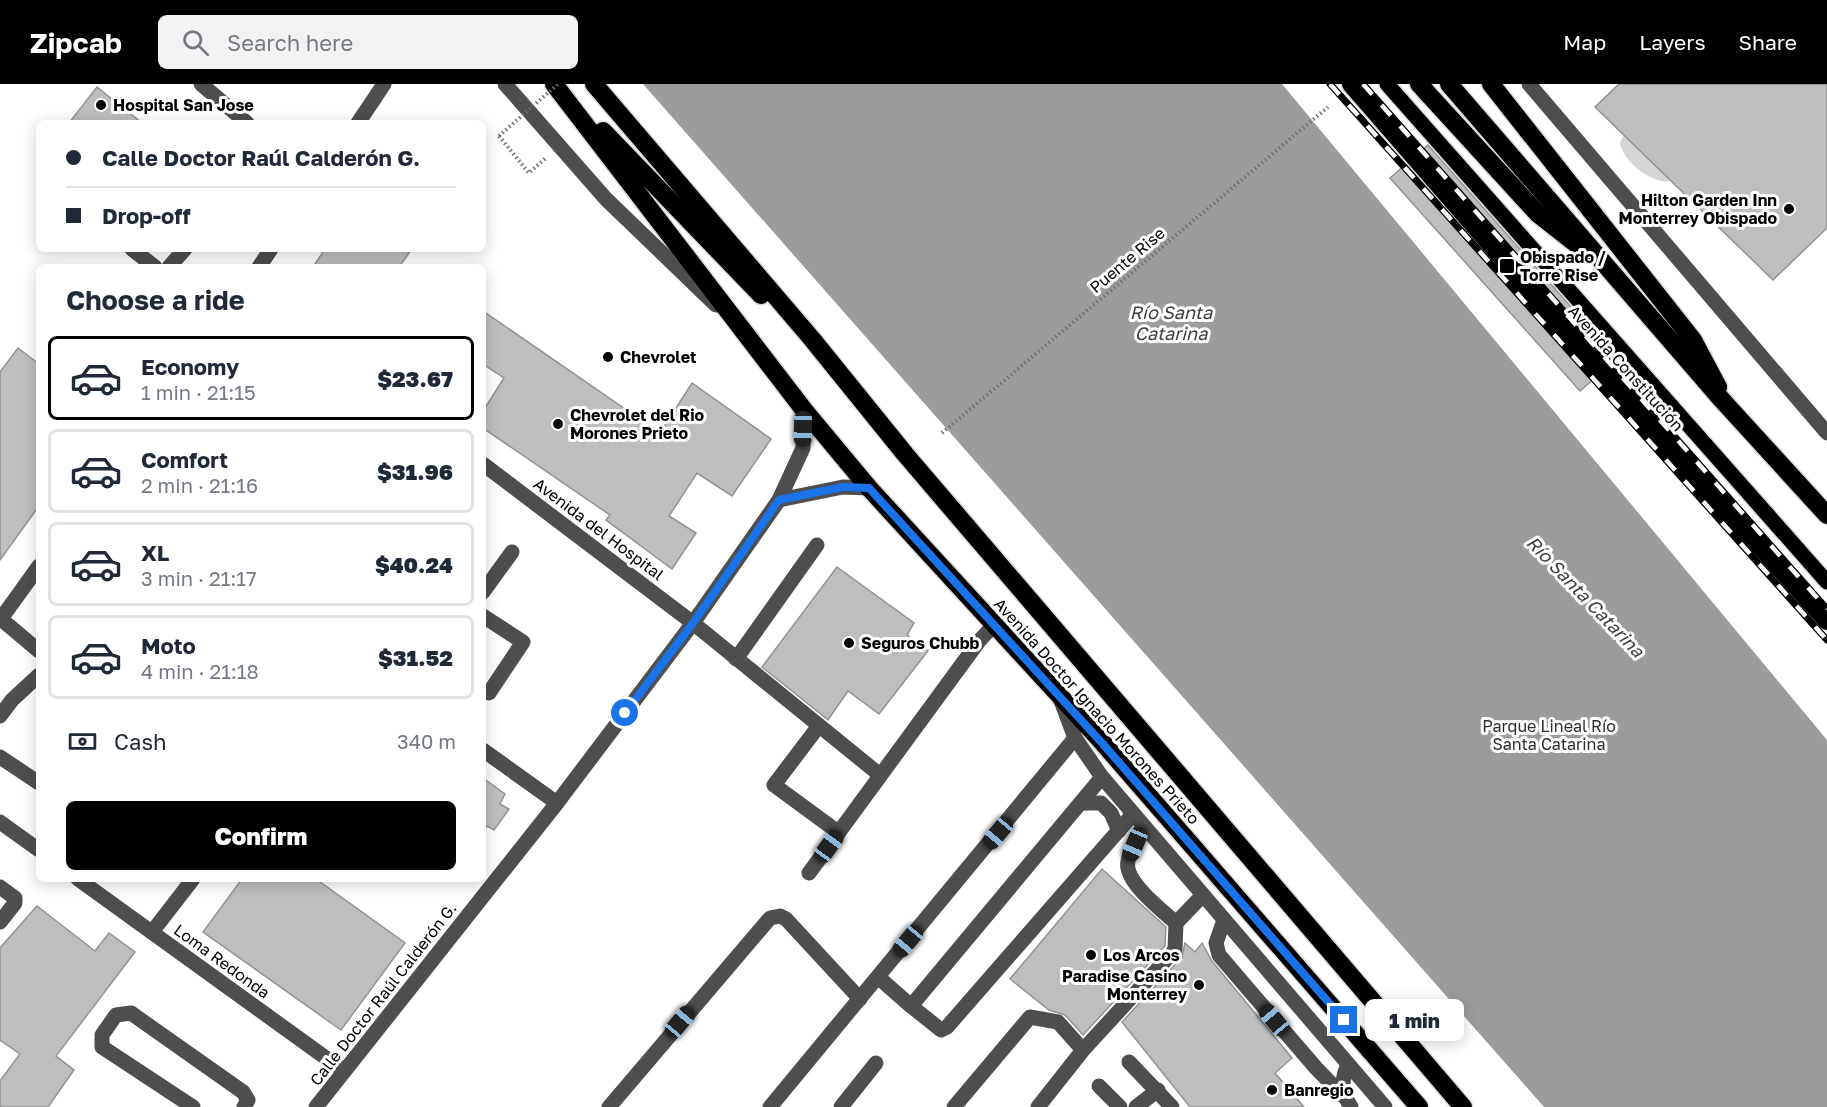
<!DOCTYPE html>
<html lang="en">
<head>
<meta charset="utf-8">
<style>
	:root { --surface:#fff; --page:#f2f2f3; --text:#1f2937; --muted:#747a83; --line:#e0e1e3; --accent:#000 }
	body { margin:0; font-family:"Golos Text",sans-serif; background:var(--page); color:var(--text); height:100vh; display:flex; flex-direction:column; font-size:22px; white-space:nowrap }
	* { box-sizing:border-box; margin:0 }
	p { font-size:20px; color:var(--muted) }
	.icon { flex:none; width:33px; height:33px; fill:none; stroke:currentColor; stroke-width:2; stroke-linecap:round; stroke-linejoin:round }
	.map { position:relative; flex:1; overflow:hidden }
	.sheet { position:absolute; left:36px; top:180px; width:450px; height:618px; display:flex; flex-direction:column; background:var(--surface); border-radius:9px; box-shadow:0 3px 15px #0003 }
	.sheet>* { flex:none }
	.hud { position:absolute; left:36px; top:36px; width:450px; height:132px; border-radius:9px; box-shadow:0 3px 15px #0003; display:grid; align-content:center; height:132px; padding:0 30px; background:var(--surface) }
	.end { position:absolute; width:27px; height:27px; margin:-14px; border:8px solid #1a73e8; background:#fff; box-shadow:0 0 0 3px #fff }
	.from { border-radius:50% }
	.bubble { position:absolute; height:42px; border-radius:9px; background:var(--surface); box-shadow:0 3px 15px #0003; font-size:20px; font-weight:800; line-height:42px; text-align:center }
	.car { position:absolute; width:18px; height:36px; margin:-18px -9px; border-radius:8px; box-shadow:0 0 4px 2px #0007; background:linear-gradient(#222 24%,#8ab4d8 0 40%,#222 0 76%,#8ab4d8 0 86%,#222 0) }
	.hud b { display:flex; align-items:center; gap:21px; height:57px; font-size:22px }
	.hud b+b { border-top:2px solid var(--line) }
	.hud i { width:15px; height:15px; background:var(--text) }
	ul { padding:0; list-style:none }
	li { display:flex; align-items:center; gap:18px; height:84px; margin:0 12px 9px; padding:0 18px; border:3px solid var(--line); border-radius:9px }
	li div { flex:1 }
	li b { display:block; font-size:22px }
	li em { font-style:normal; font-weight:800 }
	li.selected { border-color:var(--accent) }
	li>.icon { width:54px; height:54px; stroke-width:1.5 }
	h2 { padding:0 30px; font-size:27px; line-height:72px }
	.pay { display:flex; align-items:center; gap:15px; height:66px; padding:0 30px; font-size:22px }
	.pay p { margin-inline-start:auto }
	.action { display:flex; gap:12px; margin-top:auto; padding:12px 30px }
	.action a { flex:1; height:69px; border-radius:9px; background:var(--accent); color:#fff; font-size:24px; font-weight:800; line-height:69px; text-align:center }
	header { display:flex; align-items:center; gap:36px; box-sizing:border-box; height:84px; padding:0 30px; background:var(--accent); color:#fff }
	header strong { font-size:28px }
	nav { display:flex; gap:33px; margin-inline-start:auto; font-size:21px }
	.search { width:420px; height:54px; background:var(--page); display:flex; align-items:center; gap:15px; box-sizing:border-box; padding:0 21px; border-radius:9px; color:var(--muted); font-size:22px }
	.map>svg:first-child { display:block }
	.green { fill:#d5d5d5 }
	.water { fill:#9c9c9c }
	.building { fill:#bebebe; stroke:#929292; stroke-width:1.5 }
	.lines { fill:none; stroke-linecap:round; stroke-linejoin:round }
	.major-casing { stroke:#dbdbdb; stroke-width:18 }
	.highway-casing { stroke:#dbdbdb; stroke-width:21 }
	.path { stroke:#707070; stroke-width:4; stroke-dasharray:1.5 3; stroke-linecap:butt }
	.minor { stroke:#4e4e4e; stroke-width:15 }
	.major { stroke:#000; stroke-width:15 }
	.highway { stroke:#000; stroke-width:18 }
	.rail-casing { stroke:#000; stroke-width:7 }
	.rail { stroke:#fff; stroke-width:4.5; stroke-dasharray:14; stroke-linecap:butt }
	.path-bridge { stroke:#707070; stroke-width:4; stroke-dasharray:1.5 3; stroke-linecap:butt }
	.route { stroke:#1a73e8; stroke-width:8 }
	.poi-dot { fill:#000; stroke:#fff; stroke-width:2 }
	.labels { text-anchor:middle; stroke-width:6; stroke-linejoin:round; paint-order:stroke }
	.poi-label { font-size:16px; font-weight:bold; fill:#000; stroke:#fff; text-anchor:start }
	.street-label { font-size:16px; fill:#000; stroke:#fff }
	.park-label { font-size:16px; fill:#2c2c2c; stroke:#fff }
	.water-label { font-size:18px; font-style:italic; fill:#3d3d3d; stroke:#fff }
</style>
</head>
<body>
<header>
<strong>Zipcab</strong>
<div class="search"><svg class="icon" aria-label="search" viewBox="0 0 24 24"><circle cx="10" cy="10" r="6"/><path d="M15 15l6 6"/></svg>Search here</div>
<nav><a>Map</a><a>Layers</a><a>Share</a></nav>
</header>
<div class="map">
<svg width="1827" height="1023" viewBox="0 0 1827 1023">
	<rect width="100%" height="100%" fill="#fff"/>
	<!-- green -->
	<path class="green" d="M 1624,51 L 1671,97 C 1652,101 1621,76 1620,58 Z"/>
	<!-- water -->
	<path class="water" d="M 643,0 L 1282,0 L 1827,656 L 1827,1023 L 1544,1023 Z"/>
	<!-- building -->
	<g class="building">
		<path d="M 1619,0 L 1827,0 L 1827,144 L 1773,196 L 1595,23 Z"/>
		<path d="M 97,3 L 142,39 L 69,39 Z"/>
		<path d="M 1428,61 L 1617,275 L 1611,280 L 1423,65 Z"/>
		<path d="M 1406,80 L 1594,295 L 1580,307 L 1390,94 Z"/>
		<path d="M 325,165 L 412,165 L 399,183 L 313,183 Z"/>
		<path d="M 483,227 L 660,349 L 692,299 L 771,355 L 732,412 L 697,389 L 669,432 L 696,449 L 672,485 L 606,436 L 610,431 L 483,344 L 483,327 L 504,294 L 483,280 Z"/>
		<path d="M 18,264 L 39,280 L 39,422 L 0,476 L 0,288 Z"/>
		<path d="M 837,483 L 914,539 L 907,551 L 928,567 L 879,630 L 848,607 L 828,636 L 762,583 Z"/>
		<path d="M 483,694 L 505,710 L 500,720 L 509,725 L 494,746 L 487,742 L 483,748 Z"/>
		<path d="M 1102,785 L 1166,843 L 1165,862 L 1083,951 L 1065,931 L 1049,926 L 1010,895 Z"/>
		<path d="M 242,795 L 316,795 L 405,859 L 341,946 L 203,848 Z"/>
		<path d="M 37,822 L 95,867 L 109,849 L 135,868 L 56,972 L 74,986 L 48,1023 L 0,1023 L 0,997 L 20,970 L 0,956 L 0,864 Z"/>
		<path d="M 1185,859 L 1195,868 L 1202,859 L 1212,877 L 1292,974 L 1275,989 L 1304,1023 L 1190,1023 L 1122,938 L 1182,873 Z"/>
	</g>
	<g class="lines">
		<defs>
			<path id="major" d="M 1387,0 L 1827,498"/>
			<g id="highway">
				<path d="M 554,0 L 804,326 L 869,404 L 1103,659 L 1419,1023"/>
				<path d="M 594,0 L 812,255 L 905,370 L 1463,1023"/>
				<path d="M 1351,0 L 1556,236 L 1827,537"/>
				<path d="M 1419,0 L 1538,130 L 1580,163"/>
				<path d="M 1449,0 L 1722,316 L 1827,431"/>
				<path d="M 1491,0 L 1693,256 L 1718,303"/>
				<path d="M 603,47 L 761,211"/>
			</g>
		</defs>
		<!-- major casing -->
		<use href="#major" class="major-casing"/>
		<!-- highway casing -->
		<use href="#highway" class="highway-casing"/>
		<!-- path -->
		<g class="path">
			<path d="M 499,52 L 529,89 L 547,73"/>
			<path d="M 942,349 L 1328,23"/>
		</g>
		<!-- minor -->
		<g class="minor">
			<path d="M 201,0 L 247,39"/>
			<path d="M 505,0 L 606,115 L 716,221"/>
			<path d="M 1529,0 L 1827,349"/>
			<path d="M 358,39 L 384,0"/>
			<path d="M 132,165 L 155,183"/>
			<path d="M 169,183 L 185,165"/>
			<path d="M 259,183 L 271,165"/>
			<path d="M 483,380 L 693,539 L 880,691"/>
			<path d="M 779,416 L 843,403 L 869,404"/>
			<path d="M 483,508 L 512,468"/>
			<path d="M 483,532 L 523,558 L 489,609"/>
			<path d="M 1,535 L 39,567"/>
			<path d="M 0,536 L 39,482"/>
			<path d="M 736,575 L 817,461"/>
			<path d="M 1060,614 L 1075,654 L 1102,693 L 1385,1023"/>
			<path d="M 0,632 L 12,616 L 39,591"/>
			<path d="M 818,643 L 774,701 L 838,748"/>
			<path d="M 483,666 L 557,719"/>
			<path d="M 0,673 L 39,699"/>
			<path d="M 1102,693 L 911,922 L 941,946 L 947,943 L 1133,730"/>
			<path d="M 1081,719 L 1101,719 L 1111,729 L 1119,747"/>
			<path d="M 0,738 L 39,766"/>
			<path d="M 1143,742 C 1138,753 1130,765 1128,777 C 1123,797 1163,827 1176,839 L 1203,811"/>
			<path d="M 809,789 L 979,557 L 993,542"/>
			<path d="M 78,795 L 344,987"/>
			<path d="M 0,803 L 15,814 L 15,819 L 0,838"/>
			<path d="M 1224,836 L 1216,859 L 1219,871 L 1316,984 L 1343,1012"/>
			<path d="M 152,848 L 193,795"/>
			<path d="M 878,893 L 911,922"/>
			<path d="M 1129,978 L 1172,1023"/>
			<path d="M 1348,980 C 1341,996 1341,1008 1351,1023"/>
			<path d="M 1099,1002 L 1120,1023"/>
			<path d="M 193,1023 L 102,963 L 102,951 L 116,931 L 131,929 L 243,1008 L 248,1016 L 244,1023"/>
			<path d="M 316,1023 L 557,719 L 693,539 L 779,416 L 803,364 L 804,326"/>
			<path d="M 609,1023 L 770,834 L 780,832 L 786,835 L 860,915"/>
			<path d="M 770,1023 L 1075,654"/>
			<path d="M 841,1023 L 876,979"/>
			<path d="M 954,1023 L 1030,933 L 1058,938 L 1083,966"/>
			<path d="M 1038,1023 L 1083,966 L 1175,866 L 1176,839"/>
			<path d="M 1136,1023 L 1158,1006"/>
		</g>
		<!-- major -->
		<use href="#major" class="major"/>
		<!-- highway -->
		<use href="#highway" class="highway"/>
		<defs>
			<g id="rail">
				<path d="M 1330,0 L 1827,556"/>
				<path d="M 1363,0 L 1827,525"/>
			</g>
		</defs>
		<!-- rail casing -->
		<use href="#rail" class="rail-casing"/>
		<!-- rail -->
		<use href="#rail" class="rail"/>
		<!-- path-bridge -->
		<path class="path-bridge" d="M 499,52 L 558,0"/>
	</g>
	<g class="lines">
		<!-- route -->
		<path class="route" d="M 625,629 L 693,539 L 779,416 L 843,403 L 869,404 L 1102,659 L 1344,936"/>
	</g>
	<!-- markers -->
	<g class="poi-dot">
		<circle cx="101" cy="21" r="6"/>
		<circle cx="1789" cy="125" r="6"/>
		<rect x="1499" y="174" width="16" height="16" rx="3"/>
		<circle cx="608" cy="273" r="6"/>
		<circle cx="558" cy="340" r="6"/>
		<circle cx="849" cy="559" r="6"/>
		<circle cx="1091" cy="871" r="6"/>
		<circle cx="1199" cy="901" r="6"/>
		<circle cx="1272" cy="1006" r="6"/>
	</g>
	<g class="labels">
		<!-- poi labels -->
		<g class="poi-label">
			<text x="113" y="27">Hospital San Jose</text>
			<text x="1777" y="122" text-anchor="end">Hilton Garden Inn<tspan x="1777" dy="18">Monterrey Obispado</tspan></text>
			<text x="1520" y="179">Obispado /<tspan x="1520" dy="18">Torre Rise</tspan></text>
			<text x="620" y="279">Chevrolet</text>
			<text x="570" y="337">Chevrolet del Rio<tspan x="570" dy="18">Morones Prieto</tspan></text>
			<text x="861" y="565">Seguros Chubb</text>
			<text x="1103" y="877">Los Arcos</text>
			<text x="1187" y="898" text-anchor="end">Paradise Casino<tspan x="1187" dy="18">Monterrey</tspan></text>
			<text x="1284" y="1012">Banregio</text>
		</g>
		<!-- street labels -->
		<g class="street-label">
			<text transform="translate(1127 176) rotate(-40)" y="6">Puente Rise</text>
			<text transform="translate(1626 284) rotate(48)" y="6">Avenida Constitución</text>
			<text transform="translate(599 445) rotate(37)" y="6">Avenida del Hospital</text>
			<text transform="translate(1097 627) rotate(48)" y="6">Avenida Doctor Ignacio Morones Prieto</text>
			<text transform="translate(222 877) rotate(36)" y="6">Loma Redonda</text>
			<text transform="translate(383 910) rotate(-52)" y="6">Calle Doctor Raúl Calderón G.</text>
		</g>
		<!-- park labels -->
		<g class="park-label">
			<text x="1549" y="648">Parque Lineal Río<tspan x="1549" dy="18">Santa Catarina</tspan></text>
		</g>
		<!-- water labels -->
		<g class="water-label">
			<text x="1171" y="235">Río Santa<tspan x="1171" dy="21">Catarina</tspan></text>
			<text transform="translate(1585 513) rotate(46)" y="6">Río Santa Catarina</text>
		</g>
	</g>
</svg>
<i class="end from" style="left:625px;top:629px"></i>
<i class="end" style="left:1344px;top:936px"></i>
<div class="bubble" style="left:1365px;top:915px;width:99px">1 min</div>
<i class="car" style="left:803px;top:345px;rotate:181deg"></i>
<i class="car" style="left:998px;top:749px;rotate:220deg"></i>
<i class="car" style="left:1135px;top:760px;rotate:203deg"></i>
<i class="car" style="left:829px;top:762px;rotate:36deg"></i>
<i class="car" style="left:908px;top:857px;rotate:220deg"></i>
<i class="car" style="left:1274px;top:936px;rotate:320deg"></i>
<i class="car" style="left:680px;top:938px;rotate:40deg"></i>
<div class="hud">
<b><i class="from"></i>Calle Doctor Raúl Calderón G.</b>
<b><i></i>Drop-off</b>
</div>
<section class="sheet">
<h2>Choose a ride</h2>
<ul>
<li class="selected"><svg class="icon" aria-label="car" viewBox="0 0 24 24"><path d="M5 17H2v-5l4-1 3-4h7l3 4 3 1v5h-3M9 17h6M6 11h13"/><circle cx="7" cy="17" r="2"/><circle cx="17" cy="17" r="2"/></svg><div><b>Economy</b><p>1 min · 21:15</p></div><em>$23.67</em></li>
<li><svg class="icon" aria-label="car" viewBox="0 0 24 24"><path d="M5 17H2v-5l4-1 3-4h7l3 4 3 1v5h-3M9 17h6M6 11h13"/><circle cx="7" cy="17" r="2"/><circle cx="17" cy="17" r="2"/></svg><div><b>Comfort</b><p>2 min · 21:16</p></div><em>$31.96</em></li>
<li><svg class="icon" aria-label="car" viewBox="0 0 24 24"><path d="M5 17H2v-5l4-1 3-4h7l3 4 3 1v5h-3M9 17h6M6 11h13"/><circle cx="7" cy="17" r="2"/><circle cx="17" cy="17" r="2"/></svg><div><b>XL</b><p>3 min · 21:17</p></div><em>$40.24</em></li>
<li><svg class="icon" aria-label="car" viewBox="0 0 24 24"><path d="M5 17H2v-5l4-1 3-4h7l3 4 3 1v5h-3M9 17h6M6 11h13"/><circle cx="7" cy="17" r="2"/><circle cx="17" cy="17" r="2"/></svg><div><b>Moto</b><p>4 min · 21:18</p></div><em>$31.52</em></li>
</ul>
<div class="pay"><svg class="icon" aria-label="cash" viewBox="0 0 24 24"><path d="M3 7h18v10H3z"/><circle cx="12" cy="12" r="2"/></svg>Cash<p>340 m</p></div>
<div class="action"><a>Confirm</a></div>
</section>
</div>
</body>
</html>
